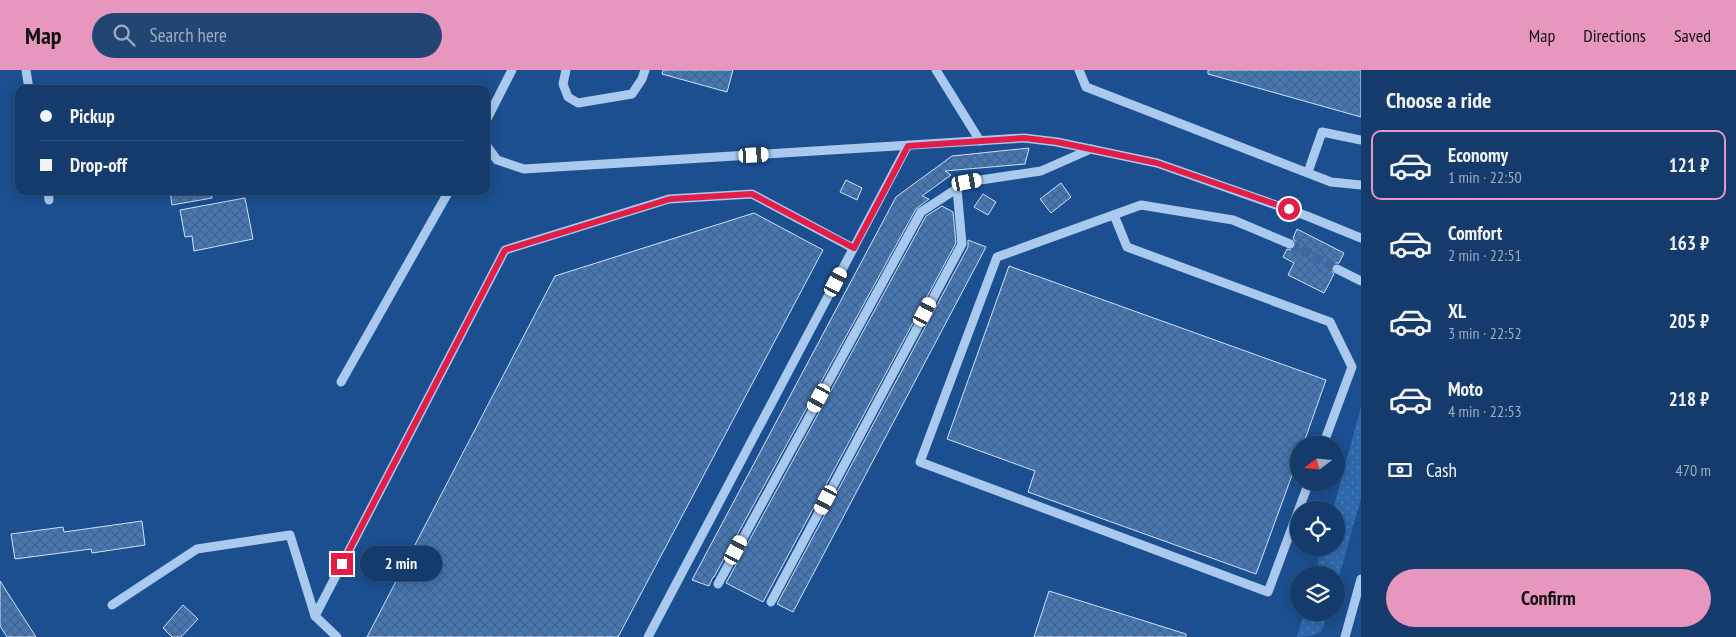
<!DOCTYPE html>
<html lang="en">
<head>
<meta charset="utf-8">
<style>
	:root { --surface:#143b6b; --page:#214673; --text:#f1f3f6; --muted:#9dadc1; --line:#33557e; --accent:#e797bd }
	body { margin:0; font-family:"PT Sans Narrow",sans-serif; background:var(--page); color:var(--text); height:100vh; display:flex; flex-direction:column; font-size:19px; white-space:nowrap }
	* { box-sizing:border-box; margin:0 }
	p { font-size:16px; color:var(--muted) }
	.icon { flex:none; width:28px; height:28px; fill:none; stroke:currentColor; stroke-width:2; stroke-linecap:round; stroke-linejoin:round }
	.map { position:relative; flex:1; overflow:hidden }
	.drawer { display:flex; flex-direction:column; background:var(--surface); width:375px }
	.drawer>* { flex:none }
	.guide { position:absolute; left:15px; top:15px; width:475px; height:110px; border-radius:10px; box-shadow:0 2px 12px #0003,0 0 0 1px var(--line); display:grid; align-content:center; height:110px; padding:0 25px; background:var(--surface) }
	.needle { width:32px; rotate:254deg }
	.tools { position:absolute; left:1290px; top:366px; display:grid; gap:10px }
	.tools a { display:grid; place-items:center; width:55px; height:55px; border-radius:50%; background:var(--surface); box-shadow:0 2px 12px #0003,0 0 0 1px var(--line); font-size:25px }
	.end { position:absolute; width:22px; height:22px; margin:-11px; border:6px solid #e11d48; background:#fff; box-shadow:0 0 0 2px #fff }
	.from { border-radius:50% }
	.bubble { position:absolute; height:35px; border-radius:18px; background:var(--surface); box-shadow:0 2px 12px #0003,0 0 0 1px var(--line); font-size:16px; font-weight:600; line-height:35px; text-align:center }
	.car { position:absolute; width:15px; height:30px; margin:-15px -8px; border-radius:6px; box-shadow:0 0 4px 1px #0007; background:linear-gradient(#fff 24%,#345 0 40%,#fff 0 76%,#345 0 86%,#fff 0) }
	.guide b { display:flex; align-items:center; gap:18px; height:48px; font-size:19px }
	.guide b+b { border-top:1px solid var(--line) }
	.guide i { width:12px; height:12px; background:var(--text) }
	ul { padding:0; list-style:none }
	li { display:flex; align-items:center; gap:15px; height:70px; margin:0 10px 8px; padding:0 15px; border:2px solid transparent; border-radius:10px }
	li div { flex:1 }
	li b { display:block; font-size:19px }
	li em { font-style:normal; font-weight:600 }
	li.on { border-color:var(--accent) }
	li>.icon { width:45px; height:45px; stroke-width:1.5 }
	h2 { padding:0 25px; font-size:22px; line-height:60px }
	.pay { display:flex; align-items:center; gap:12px; height:55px; padding:0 25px; font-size:19px }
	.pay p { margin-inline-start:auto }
	.primary-button { display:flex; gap:10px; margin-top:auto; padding:10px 25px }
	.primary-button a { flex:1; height:58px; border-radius:30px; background:var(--accent); color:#111; font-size:20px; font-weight:600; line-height:58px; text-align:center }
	header { display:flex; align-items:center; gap:30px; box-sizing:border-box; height:70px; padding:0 25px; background:var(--accent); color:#111 }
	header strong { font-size:24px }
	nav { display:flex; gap:28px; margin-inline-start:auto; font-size:18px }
	.search { width:350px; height:45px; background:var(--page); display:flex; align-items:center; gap:12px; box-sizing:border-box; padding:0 18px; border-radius:28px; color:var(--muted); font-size:19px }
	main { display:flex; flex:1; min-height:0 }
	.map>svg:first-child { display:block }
	.grass { fill:url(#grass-dots) }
	.building { fill:url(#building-cross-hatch); stroke:#cfe3fa }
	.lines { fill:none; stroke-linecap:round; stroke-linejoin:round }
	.minor-tunnel { stroke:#3d69a0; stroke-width:9; stroke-dasharray:9 4.5; stroke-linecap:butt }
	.minor { stroke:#a9c9ee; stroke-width:9 }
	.route { stroke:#e11d48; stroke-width:6 }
</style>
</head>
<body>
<header>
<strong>Map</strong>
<div class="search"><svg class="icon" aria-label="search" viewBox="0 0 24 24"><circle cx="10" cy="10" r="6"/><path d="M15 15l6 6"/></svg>Search here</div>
<nav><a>Map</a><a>Directions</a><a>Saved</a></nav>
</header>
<main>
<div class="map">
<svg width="1361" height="567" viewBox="0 0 1361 567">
	<defs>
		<pattern id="grass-dots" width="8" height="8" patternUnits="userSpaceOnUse" patternTransform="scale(1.25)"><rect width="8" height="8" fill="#2e69ad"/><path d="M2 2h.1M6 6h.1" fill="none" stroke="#4d80b9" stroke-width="1.8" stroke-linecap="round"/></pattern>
		<pattern id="building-cross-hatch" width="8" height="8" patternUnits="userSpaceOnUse" patternTransform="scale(1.25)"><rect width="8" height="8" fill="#4478b7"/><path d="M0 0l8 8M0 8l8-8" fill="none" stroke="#486282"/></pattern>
	</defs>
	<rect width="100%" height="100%" fill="#1b4f8f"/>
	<!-- grass -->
	<g class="grass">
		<path d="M 1361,337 L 1361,429 L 1336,517 L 1336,505 L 1315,505 L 1322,478 L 1336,478 L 1336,440 L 1333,440 Z"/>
		<path d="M 1304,543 L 1329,543 L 1321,562 L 1311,566 L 1297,567 Z"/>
	</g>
	<!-- building -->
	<g class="building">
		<path d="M 663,0 L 733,0 L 727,22 L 662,4 Z"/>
		<path d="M 1208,0 L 1361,0 L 1361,47 L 1208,4 Z"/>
		<path d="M 1029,78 L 1025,94 L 945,101 L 951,105 L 922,126 L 929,129 L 916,139 L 714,507 L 713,507 L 709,516 L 692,510 L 896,127 L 952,86 Z"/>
		<path d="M 846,110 L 862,118 L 857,130 L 840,122 Z"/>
		<path d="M 1061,113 L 1071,127 L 1051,143 L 1040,129 Z"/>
		<path d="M 170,121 L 211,121 L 212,128 L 172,135 Z"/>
		<path d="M 983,124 L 996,132 L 988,145 L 974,137 Z"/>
		<path d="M 245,128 L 253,169 L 194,181 L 192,166 L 185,167 L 180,140 Z"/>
		<path d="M 942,136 L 953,142 L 956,173 L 763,532 L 726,513 L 926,146 Z"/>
		<path d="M 754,143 L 823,180 L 618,567 L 367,567 L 555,206 Z"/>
		<path d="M 1297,159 L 1344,183 L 1339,193 L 1336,193 L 1332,196 L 1331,200 L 1334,204 L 1324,223 L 1288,205 L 1294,193 L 1283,187 L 1287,179 L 1291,180 L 1296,177 L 1296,173 L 1293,168 Z"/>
		<path d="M 968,170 L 986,177 L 793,542 L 777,534 L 968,177 Z"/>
		<path d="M 1009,196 L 1326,310 L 1303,375 L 1299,375 L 1299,386 L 1256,504 L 1028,422 L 1035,401 L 947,369 Z"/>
		<path d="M 142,451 L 145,475 L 92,483 L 91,479 L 15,489 L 11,464 L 63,457 L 64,462 Z"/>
		<path d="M 0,511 L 36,567 L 7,567 L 0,556 Z"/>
		<path d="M 1049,521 L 1186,564 L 1186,567 L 1034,567 Z"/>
		<path d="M 183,535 L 198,549 L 181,567 L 172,567 L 163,558 Z"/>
	</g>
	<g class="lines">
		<!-- minor-tunnel -->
		<path class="minor-tunnel" d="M 1290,174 L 1337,199"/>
		<!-- minor -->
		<g class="minor">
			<path d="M 26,0 L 29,19"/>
			<path d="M 566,0 L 563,14 L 568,27 L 578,33 L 632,24 L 642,9 L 645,0"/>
			<path d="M 936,0 L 980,71"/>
			<path d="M 1079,0 L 1086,17 L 1331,112 L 1361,115"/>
			<path d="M 486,51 L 512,0"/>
			<path d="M 486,75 L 497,90 L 524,99 L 1024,68 L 1057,72 L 1157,93 L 1307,146 L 1361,168"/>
			<path d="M 1308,102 L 1322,62 L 1361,70"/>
			<path d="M 48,121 L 49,130"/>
			<path d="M 1114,145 L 1127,177 L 1330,252 L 1352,297 L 1323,375"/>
			<path d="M 1290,174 L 1233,150 L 1141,135 L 997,187 L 920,392 L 1268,522 L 1309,412"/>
			<path d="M 1337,199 L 1361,211"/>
			<path d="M 341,312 L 449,121"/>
			<path d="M 718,514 L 921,142 L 967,112 L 1041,101 L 1091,79"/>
			<path d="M 771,532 L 962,174 L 957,119"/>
			<path d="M 112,535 L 197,479 L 290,465 L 315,546 L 337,567"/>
			<path d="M 315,546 L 505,180 L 669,129 L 752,124 L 853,178"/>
			<path d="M 648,567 L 908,75"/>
			<path d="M 1345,567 L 1361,509"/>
		</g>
	</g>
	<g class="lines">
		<!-- route -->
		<path class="route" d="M 342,494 L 505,180 L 670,129 L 752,124 L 854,178 L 908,76 L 1024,68 L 1057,72 L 1157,93 L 1289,139"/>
	</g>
</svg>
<div class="tools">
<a><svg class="needle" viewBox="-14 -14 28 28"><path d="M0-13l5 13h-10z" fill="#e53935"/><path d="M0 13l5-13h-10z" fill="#9dadc1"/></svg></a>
<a><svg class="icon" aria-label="locate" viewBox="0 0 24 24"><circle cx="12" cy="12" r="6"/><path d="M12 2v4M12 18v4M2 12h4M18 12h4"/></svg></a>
<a><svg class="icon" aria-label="layers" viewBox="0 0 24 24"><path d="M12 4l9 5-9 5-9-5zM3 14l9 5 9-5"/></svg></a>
</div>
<i class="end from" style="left:1289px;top:139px"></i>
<i class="end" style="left:342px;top:494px"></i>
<div class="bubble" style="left:360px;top:476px;width:82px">2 min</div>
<i class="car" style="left:754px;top:85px;rotate:87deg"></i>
<i class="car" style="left:967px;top:112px;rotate:80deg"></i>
<i class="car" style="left:836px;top:212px;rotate:28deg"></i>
<i class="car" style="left:925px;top:242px;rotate:28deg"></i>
<i class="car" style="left:819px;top:328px;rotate:209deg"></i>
<i class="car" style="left:826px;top:430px;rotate:208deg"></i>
<i class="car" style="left:736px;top:480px;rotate:28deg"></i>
<div class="guide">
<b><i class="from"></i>Pickup</b>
<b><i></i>Drop-off</b>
</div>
</div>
<section class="drawer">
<h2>Choose a ride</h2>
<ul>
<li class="on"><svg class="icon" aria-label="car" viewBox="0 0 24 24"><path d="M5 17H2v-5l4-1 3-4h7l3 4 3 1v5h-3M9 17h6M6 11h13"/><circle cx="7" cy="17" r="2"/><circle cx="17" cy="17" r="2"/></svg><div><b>Economy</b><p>1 min · 22:50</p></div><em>121 ₽</em></li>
<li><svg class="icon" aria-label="car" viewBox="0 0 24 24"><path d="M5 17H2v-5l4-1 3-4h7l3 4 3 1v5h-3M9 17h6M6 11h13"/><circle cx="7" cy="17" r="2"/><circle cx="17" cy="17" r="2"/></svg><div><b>Comfort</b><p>2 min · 22:51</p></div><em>163 ₽</em></li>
<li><svg class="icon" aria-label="car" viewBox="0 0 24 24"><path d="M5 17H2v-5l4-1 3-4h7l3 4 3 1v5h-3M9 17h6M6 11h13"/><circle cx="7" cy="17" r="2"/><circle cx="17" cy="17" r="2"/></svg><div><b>XL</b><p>3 min · 22:52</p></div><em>205 ₽</em></li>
<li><svg class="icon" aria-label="car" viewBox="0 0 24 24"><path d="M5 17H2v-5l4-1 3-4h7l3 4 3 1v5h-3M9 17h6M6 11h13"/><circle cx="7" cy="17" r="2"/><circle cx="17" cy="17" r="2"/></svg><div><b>Moto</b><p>4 min · 22:53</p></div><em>218 ₽</em></li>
</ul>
<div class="pay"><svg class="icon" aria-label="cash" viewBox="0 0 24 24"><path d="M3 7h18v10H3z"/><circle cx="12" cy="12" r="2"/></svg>Cash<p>470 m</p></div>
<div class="primary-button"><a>Confirm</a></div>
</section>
</main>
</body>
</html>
